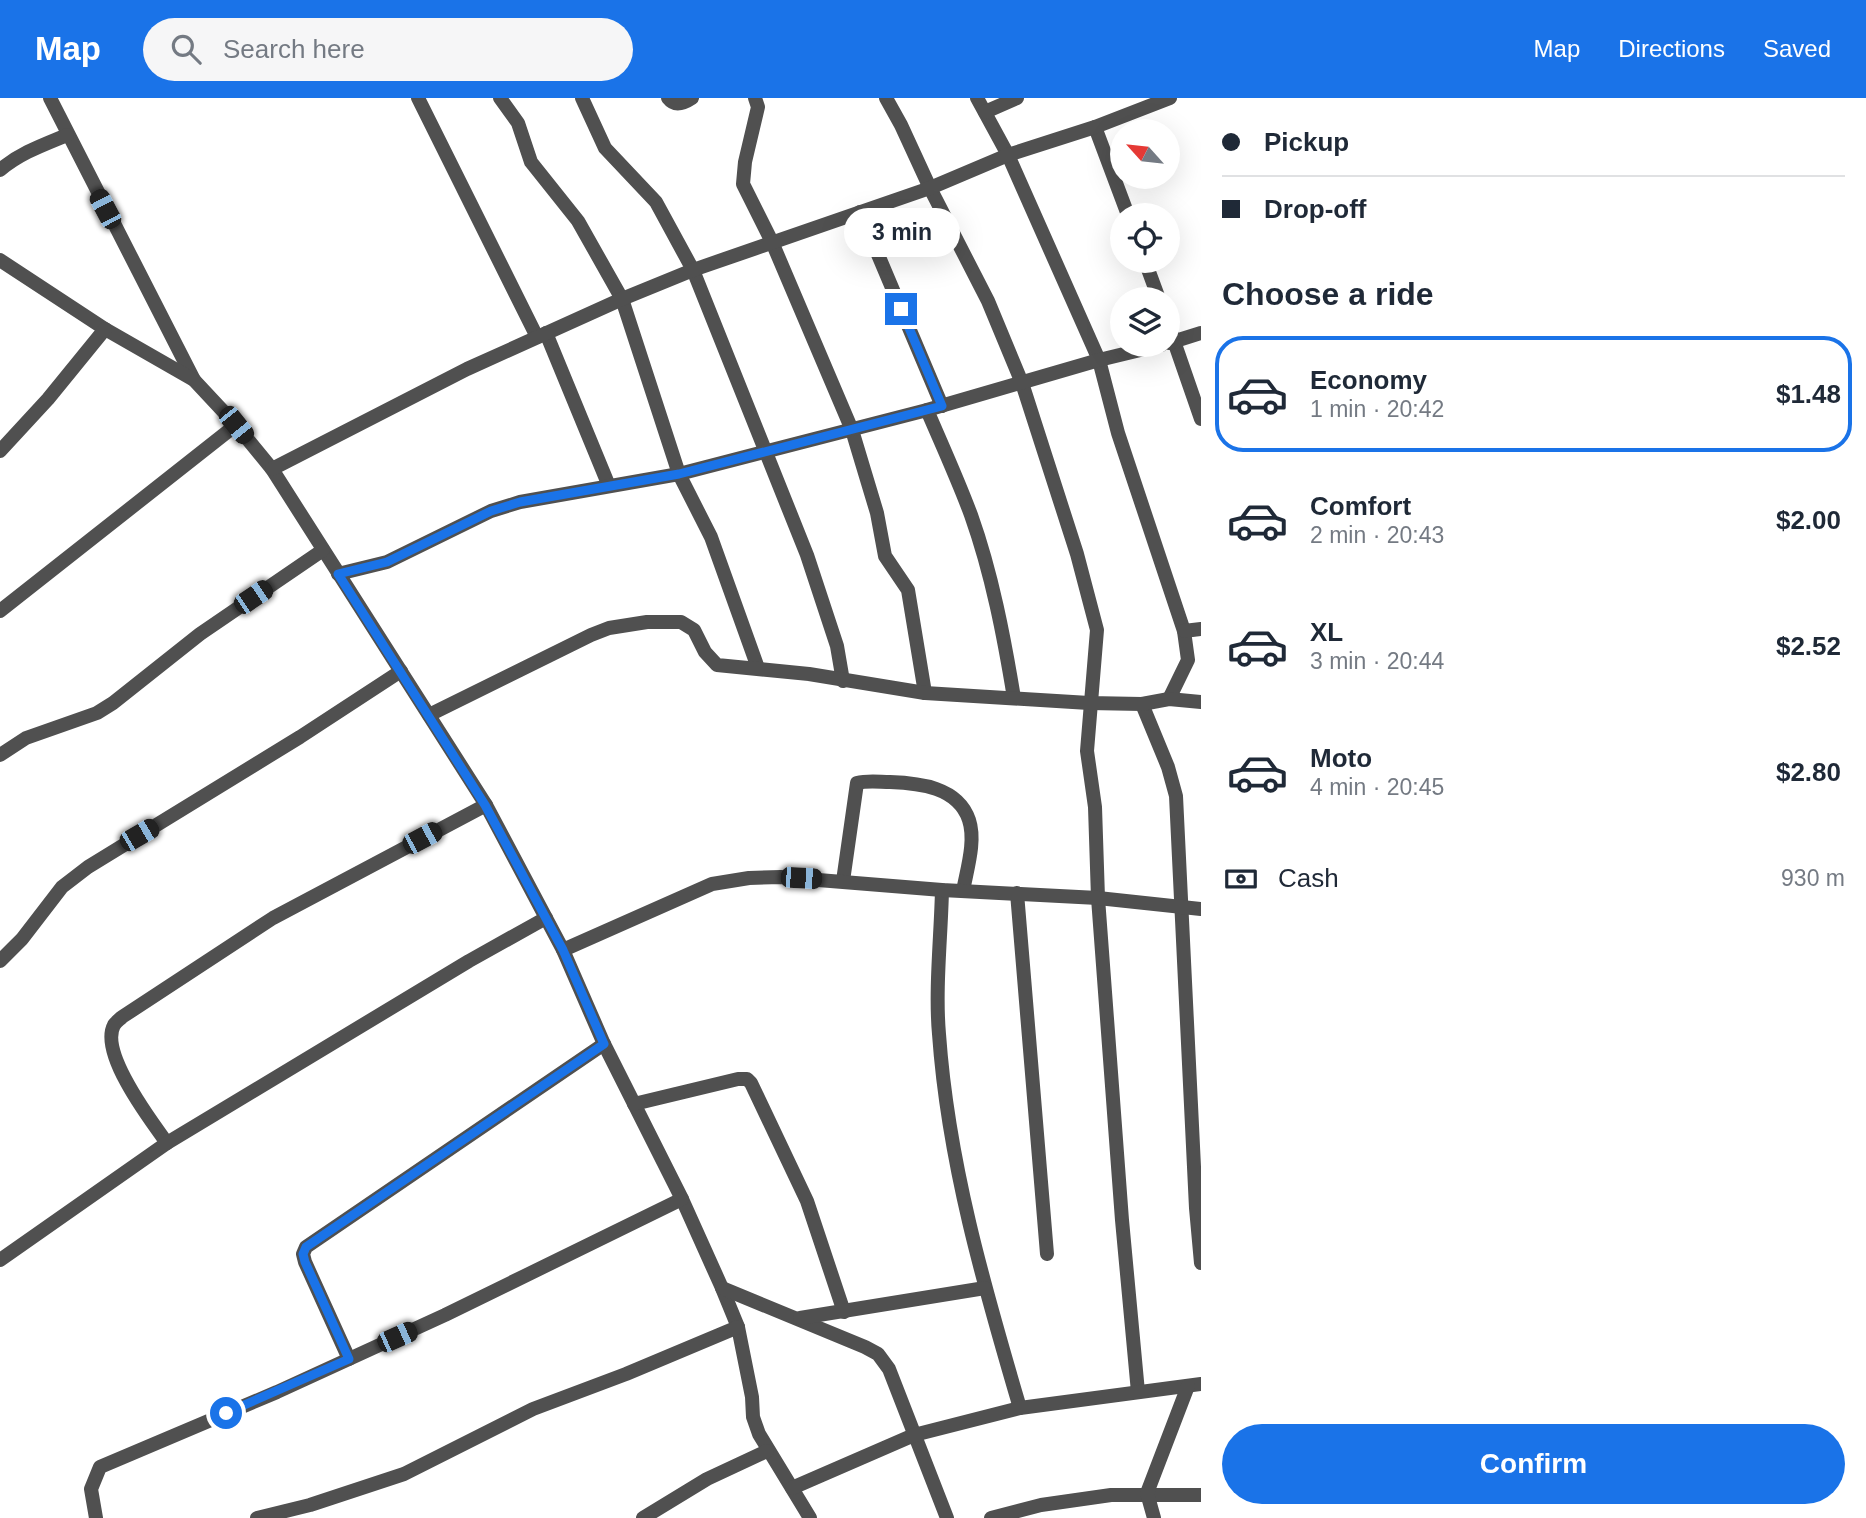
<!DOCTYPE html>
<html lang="en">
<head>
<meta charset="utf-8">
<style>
	:root { --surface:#fff; --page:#f6f6f7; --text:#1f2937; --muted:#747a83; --line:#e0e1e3; --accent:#1a73e8 }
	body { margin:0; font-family:Helvetica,sans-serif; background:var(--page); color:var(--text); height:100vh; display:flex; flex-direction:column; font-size:26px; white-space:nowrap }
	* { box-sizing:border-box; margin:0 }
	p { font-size:23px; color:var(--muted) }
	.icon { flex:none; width:38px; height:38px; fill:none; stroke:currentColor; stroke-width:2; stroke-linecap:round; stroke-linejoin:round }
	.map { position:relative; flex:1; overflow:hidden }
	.details { display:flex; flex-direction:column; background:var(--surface); width:665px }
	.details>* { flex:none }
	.top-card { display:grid; align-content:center; height:154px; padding:0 21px; background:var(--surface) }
	.needle { width:46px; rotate:297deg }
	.buttons { position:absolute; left:1110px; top:21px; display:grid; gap:14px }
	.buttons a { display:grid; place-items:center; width:70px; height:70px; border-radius:50%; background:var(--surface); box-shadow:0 7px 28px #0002; font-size:35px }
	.end { position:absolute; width:32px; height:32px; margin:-16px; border:9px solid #1a73e8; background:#fff; box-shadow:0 0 0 4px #fff }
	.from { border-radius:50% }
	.bubble { position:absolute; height:49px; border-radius:24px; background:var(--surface); box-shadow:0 7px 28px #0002; font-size:23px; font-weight:800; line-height:49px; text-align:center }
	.car { position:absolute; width:21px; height:42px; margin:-21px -10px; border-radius:9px; box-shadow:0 0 5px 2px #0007; background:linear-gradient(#222 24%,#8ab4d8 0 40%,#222 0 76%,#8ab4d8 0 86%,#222 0) }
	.top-card b { display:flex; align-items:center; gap:24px; height:66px; font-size:26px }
	.top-card b+b { border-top:2px solid var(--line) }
	.top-card i { width:18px; height:18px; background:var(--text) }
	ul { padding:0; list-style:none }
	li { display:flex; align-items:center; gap:21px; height:116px; margin:0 14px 10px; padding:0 7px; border:4px solid transparent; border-radius:28px }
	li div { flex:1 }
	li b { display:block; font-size:26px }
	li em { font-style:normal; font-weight:800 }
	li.selected { border-color:var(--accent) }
	li>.icon { width:63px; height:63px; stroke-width:1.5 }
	h2 { padding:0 21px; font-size:32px; line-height:84px }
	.pay { display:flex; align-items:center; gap:18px; height:77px; padding:0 21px; font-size:26px }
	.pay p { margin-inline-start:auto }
	.cta { display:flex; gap:14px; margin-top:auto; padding:14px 21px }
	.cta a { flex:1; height:80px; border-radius:42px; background:var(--accent); color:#fff; font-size:28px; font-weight:800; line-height:80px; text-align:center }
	header { display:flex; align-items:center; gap:42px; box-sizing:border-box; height:98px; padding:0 35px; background:var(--accent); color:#fff }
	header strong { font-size:33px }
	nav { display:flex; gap:38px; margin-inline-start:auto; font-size:24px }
	.search { width:490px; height:63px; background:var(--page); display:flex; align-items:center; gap:18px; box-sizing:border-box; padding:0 24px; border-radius:38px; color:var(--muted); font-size:26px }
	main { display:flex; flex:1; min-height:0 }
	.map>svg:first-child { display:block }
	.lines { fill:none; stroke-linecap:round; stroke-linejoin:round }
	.minor { stroke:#505050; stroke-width:14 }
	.route { stroke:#1a73e8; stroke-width:9 }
</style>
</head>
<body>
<header>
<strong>Map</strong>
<div class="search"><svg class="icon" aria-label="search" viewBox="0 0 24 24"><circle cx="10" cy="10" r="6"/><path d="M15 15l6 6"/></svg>Search here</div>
<nav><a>Map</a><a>Directions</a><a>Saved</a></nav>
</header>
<main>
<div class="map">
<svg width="1201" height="1420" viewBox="0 0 1201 1420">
	<rect width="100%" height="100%" fill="#fff"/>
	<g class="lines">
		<!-- minor -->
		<g class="minor">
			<path d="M 50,0 L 194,282"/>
			<path d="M 418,0 L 537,239"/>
			<path d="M 500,0 L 518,25 L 531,64 L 578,123 L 622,201 L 679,376 L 711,439 L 758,570"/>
			<path d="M 582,0 L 605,50 L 656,104 L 693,172 L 807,457 L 837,548 L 843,583"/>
			<path d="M 668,0 C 675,9 683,6 692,0"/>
			<path d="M 755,0 L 758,9 L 745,64 L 743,86 L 772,144 L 852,332 L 877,415 L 885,458 L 908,492 L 925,595"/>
			<path d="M 886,0 L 901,27 L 930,90 L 988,203 L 1022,285 L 1077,456 L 1097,532 L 1087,653 L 1095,709 L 1098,800 L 1122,1122 L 1138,1294"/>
			<path d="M 977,0 L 1008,57 L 1099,262 L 1118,335 L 1184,533 L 1188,562 L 1169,601"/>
			<path d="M 985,14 L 1017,0"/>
			<path d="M 1095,29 L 1128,117"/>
			<path d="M 0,72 C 20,55 43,47 67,37"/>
			<path d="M 860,114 L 942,308"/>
			<path d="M 0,162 L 105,231 L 194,282 L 236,327 L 272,371 L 486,707 L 563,852 L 604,946 L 682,1101 L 722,1190 L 738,1229 L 752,1299 L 753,1319 L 759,1336 L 810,1420"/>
			<path d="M 1145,163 L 1159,201"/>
			<path d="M 1167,223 L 1201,321"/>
			<path d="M 546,235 L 609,388"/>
			<path d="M 1169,245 L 1201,235"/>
			<path d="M 927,312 C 942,347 958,382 971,417 C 992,476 1004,539 1014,600"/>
			<path d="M 0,353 L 48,301 L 105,231"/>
			<path d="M 272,371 L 467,271 L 622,201 L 693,172 L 930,90 L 1008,57 L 1095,29 L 1170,0"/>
			<path d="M 338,476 L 387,464 L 491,413 L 520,404 L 679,376 L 927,312 L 1099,262 L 1161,247"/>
			<path d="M 0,513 L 236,327"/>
			<path d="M 1184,533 L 1201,531"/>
			<path d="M 1142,606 L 1168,669 L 1176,698 L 1196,1110 L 1201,1165"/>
			<path d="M 429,617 L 591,537 L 609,530 L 647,524 L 681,524 L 694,532 L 705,554 L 717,567 L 809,576 L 925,595 L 1089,605 L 1142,606 L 1169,601 L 1201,604"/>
			<path d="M 0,657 L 26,640 L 97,615 L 113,605 L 200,536 L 323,452"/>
			<path d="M 843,783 L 857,685 C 868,682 880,684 890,684 C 919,685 958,689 969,722 C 976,743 967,771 963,793"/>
			<path d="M 942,792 C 941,838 935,891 939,936 C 948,1064 984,1188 1020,1310"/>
			<path d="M 1017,795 L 1047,1156"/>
			<path d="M 563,852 L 712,786 L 749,780 L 781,779 L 942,792 L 1098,800 L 1201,811"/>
			<path d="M 0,863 L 22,841 L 62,789 L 88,769 L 300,639 L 401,573"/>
			<path d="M 634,1006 L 738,981 L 747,981 L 751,985 L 807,1103 L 844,1214"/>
			<path d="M 167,1045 C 151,1023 99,955 114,927 C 116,924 119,922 122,919 L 273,820 L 486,707"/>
			<path d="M 0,1162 L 167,1045 L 469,863 L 546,820"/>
			<path d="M 722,1190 L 865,1249 L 878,1256 L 889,1271 L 947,1420"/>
			<path d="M 800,1220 L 985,1190"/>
			<path d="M 349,1261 L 305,1164 L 303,1156 L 306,1149 L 604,946"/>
			<path d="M 792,1390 L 914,1337 L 1020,1310 L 1201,1286"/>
			<path d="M 96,1420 L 91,1391 L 100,1369 L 277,1294 L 445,1217 L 682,1101"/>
			<path d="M 257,1420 L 310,1407 L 404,1376 L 533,1311 L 626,1276 L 738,1229"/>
			<path d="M 643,1420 L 707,1381 L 767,1353"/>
			<path d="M 991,1420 L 1041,1407 L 1111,1397 L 1201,1397"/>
			<path d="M 1154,1420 L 1147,1395 L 1188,1288"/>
		</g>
	</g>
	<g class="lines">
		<!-- route -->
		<path class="route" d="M 226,1315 L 349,1261 L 305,1164 L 303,1156 L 306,1149 L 604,946 L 563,852 L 485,707 L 338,476 L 387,464 L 491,413 L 520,404 L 679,376 L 942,308 L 901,211"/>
	</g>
</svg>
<div class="buttons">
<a><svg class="needle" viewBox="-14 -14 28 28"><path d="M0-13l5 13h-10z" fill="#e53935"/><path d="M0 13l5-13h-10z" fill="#747a83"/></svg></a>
<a><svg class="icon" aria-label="locate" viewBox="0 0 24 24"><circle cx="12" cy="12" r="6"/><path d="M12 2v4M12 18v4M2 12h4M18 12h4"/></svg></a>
<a><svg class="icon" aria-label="layers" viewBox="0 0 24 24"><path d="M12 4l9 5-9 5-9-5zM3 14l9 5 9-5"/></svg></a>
</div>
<i class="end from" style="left:226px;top:1315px"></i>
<i class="end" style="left:901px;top:211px"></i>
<div class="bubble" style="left:844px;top:110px;width:116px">3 min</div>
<i class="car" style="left:105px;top:111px;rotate:332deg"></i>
<i class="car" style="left:236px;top:327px;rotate:141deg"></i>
<i class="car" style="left:253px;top:499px;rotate:56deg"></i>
<i class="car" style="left:139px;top:737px;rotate:60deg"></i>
<i class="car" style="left:422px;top:740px;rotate:62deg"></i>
<i class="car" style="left:801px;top:780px;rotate:93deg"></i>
<i class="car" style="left:397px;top:1239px;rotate:66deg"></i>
</div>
<section class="details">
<div class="top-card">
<b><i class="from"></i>Pickup</b>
<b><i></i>Drop-off</b>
</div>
<h2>Choose a ride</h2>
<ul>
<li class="selected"><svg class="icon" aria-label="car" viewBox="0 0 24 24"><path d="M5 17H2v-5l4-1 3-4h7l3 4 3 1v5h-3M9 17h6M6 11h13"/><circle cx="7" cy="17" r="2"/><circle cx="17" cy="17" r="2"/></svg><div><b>Economy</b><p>1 min · 20:42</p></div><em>$1.48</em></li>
<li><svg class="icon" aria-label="car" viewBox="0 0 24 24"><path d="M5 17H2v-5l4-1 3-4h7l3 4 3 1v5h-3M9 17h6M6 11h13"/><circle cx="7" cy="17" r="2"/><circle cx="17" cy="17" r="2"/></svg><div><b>Comfort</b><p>2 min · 20:43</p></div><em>$2.00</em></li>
<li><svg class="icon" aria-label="car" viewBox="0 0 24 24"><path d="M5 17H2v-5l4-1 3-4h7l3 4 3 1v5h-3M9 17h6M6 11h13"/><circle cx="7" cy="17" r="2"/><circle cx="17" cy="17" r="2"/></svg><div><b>XL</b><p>3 min · 20:44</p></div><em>$2.52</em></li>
<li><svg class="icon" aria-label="car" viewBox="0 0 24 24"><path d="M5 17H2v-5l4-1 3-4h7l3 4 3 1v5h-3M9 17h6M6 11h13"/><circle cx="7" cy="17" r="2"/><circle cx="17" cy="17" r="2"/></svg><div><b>Moto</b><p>4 min · 20:45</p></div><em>$2.80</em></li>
</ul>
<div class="pay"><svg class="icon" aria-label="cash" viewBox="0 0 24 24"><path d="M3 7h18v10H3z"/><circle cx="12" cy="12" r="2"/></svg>Cash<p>930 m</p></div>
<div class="cta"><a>Confirm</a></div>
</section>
</main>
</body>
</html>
